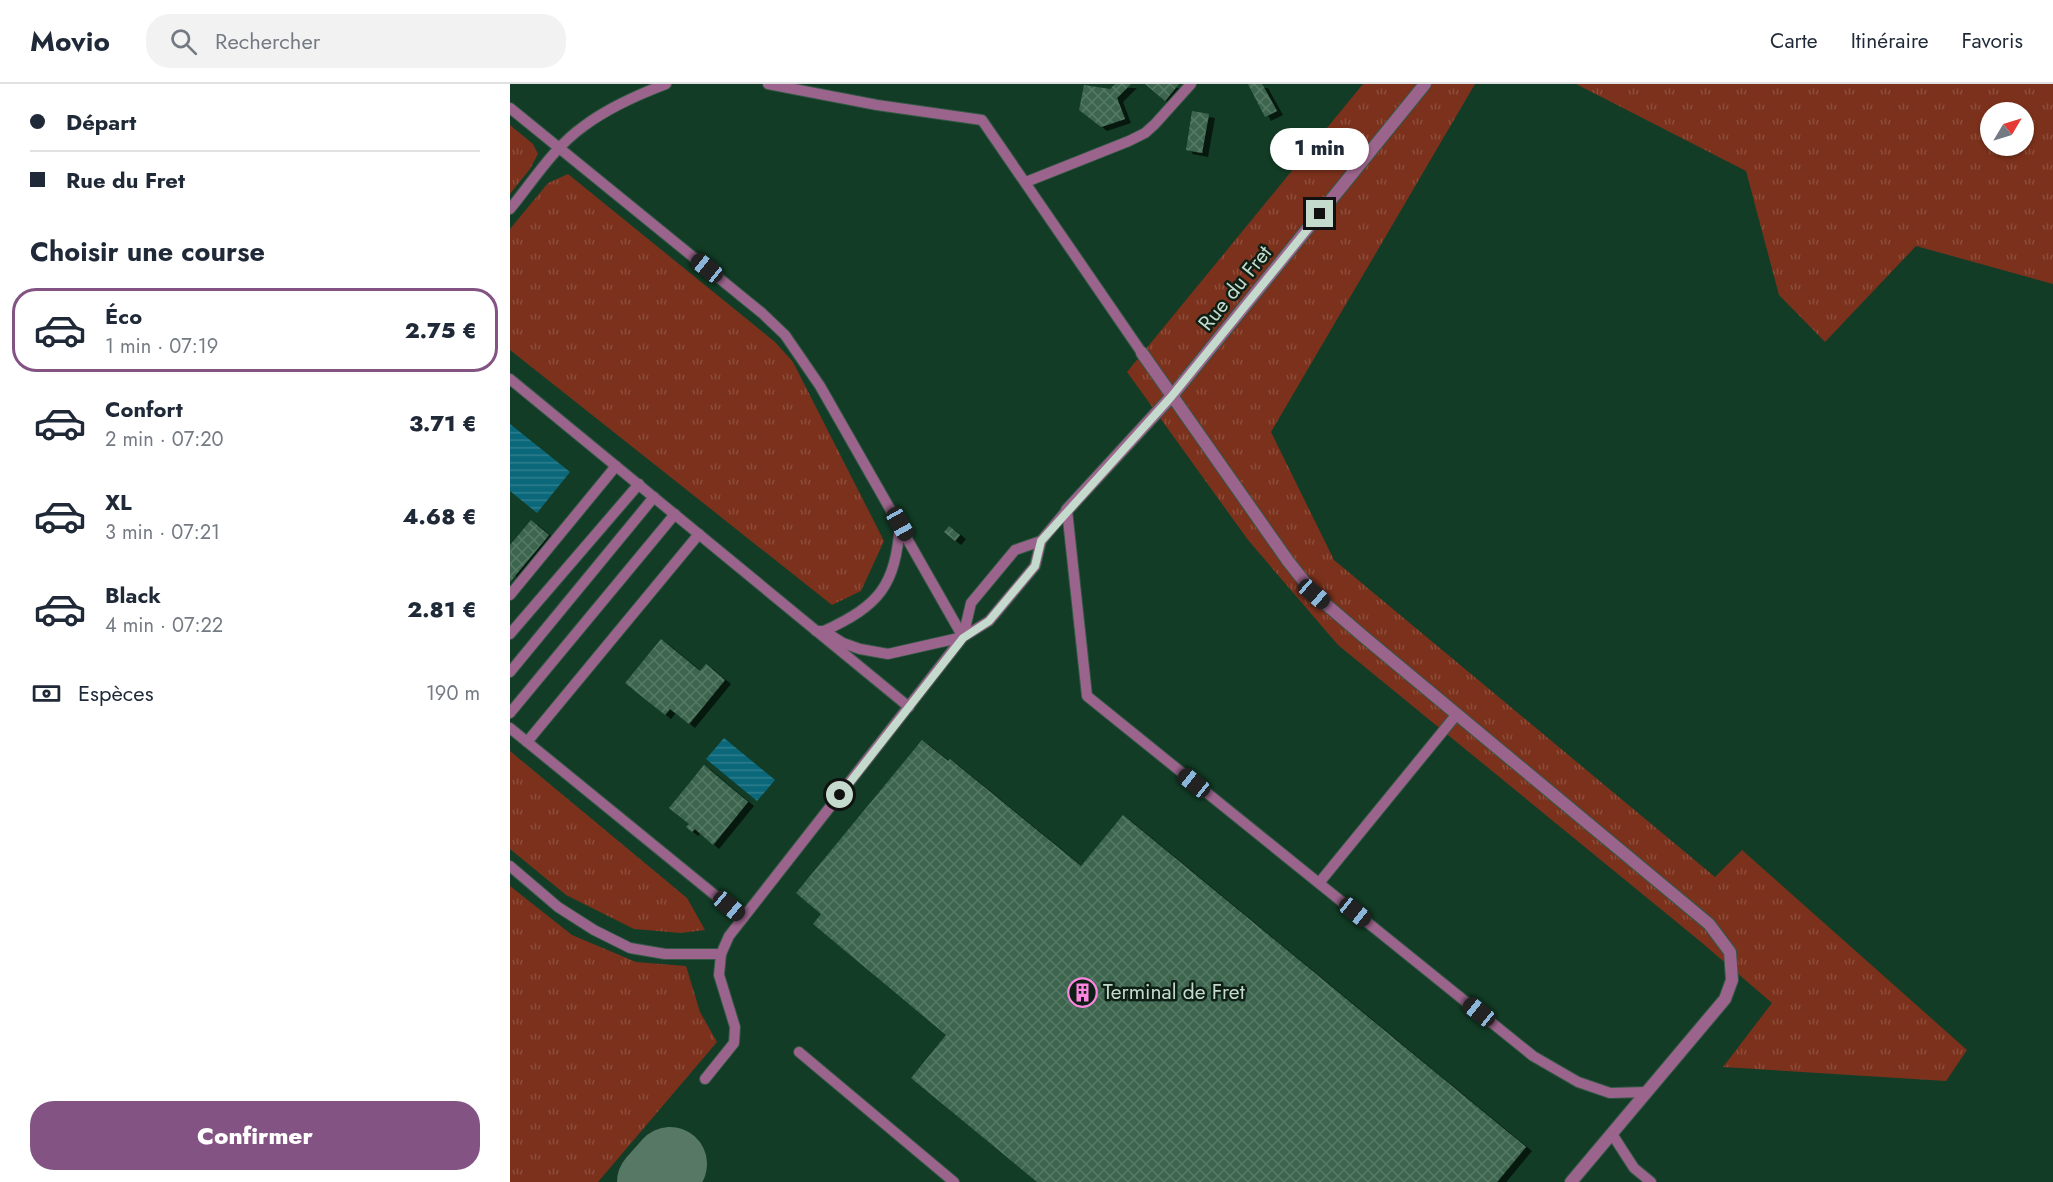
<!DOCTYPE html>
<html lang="fr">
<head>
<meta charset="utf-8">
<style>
	:root { --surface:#fff; --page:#f2f2f3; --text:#1f2937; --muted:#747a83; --line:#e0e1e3; --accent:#835384 }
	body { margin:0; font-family:Jost,sans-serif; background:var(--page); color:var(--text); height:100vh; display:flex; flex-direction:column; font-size:22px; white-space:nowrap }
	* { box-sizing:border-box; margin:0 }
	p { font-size:20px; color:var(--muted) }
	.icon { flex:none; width:33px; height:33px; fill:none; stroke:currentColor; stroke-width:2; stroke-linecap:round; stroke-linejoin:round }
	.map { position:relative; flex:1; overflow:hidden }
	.side { display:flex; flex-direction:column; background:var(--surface); width:510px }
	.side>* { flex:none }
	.guide { display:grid; align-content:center; height:132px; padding:0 30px; background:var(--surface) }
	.needle { width:39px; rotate:52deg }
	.tools { position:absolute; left:1470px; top:18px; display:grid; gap:12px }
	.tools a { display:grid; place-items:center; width:54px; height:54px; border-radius:50%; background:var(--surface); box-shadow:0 2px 4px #0004; font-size:30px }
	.end { position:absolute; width:27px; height:27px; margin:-14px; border:8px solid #c4dacc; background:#111; box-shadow:0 0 0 3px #111 }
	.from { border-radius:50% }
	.bubble { position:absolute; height:42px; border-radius:21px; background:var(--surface); box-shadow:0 2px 4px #0004; font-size:20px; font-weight:800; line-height:42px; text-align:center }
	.car { position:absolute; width:18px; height:36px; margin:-18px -9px; border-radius:8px; box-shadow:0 0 4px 2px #0007; background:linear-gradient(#222 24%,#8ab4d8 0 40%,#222 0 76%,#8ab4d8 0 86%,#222 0) }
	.guide b { display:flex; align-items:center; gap:21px; height:57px; font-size:22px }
	.guide b+b { border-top:2px solid var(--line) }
	.guide i { width:15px; height:15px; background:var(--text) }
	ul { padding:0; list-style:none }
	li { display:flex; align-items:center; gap:18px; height:84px; margin:0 12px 9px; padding:0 18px; border:3px solid transparent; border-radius:24px }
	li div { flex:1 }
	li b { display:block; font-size:22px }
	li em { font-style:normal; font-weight:800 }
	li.on { border-color:var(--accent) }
	li>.icon { width:54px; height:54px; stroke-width:1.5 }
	h2 { padding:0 30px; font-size:27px; line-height:72px }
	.pay { display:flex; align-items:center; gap:15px; height:66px; padding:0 30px; font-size:22px }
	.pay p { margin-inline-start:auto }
	.button { display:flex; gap:12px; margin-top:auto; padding:12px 30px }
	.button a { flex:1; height:69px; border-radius:24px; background:var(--accent); color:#fff; font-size:24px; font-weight:800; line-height:69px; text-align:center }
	header { display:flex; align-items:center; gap:36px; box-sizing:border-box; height:84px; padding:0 30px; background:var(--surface); border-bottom:2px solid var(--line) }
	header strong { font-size:28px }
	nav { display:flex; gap:33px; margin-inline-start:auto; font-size:21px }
	.search { width:420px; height:54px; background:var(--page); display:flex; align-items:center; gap:15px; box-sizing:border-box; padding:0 21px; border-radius:24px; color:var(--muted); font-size:22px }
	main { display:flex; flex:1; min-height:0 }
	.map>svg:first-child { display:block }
	.grass { fill:url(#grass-tufts); fill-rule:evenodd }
	.water { fill:url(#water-rules) }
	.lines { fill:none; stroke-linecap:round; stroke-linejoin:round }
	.taxiway { stroke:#567865; stroke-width:74 }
	.building { fill:url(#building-cross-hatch); filter:url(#shadow) }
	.lane-casing { stroke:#325844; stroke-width:12 }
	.street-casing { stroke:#325844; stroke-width:14 }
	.lane { stroke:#9b648c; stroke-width:10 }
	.street { stroke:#9b648c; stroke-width:12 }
	.route { stroke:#c4dacc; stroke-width:8 }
	.labels { text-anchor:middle; stroke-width:5; stroke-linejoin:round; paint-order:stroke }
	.street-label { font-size:21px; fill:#c4dacc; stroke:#0e1f15 }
	.poi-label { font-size:21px; fill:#c4dacc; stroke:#0e1f15; text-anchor:start }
</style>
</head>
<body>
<header>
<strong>Movio</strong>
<div class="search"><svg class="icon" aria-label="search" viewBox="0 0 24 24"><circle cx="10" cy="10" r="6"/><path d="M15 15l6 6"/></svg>Rechercher</div>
<nav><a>Carte</a><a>Itinéraire</a><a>Favoris</a></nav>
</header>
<main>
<section class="side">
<div class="guide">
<b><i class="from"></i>Départ</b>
<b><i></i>Rue du Fret</b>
</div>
<h2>Choisir une course</h2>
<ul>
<li class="on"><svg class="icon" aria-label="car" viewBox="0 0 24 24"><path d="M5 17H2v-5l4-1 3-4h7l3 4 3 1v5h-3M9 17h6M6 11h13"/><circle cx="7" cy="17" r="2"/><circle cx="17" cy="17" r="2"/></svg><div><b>Éco</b><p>1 min · 07:19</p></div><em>2.75 €</em></li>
<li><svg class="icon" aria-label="car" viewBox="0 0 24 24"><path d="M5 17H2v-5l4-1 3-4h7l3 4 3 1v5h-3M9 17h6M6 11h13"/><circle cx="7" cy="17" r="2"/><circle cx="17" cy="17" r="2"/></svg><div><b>Confort</b><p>2 min · 07:20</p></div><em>3.71 €</em></li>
<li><svg class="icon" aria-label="car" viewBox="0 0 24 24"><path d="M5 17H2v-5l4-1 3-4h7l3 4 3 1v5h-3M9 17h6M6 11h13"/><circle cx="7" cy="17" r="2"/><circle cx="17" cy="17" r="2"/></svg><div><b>XL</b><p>3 min · 07:21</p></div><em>4.68 €</em></li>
<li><svg class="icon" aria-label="car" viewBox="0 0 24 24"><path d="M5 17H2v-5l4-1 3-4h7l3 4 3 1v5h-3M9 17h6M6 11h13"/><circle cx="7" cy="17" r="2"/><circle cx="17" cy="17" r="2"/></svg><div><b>Black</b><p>4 min · 07:22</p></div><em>2.81 €</em></li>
</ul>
<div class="pay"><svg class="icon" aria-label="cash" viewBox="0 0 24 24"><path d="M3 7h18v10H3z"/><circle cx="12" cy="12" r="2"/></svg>Espèces<p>190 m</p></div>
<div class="button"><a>Confirmer</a></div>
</section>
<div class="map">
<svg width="1543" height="1098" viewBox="0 0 1543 1098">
	<defs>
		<pattern id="grass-tufts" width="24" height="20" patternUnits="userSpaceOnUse" patternTransform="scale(1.5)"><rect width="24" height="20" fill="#7b311c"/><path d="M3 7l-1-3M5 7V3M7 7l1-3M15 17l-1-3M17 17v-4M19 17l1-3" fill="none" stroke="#8c4e3c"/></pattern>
		<pattern id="water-rules" width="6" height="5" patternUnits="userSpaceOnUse" patternTransform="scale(1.5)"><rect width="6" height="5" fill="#0b687b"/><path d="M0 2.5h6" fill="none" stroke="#2d7d8d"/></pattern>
		<pattern id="building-cross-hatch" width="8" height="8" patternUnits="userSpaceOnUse" patternTransform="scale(1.5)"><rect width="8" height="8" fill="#3c654d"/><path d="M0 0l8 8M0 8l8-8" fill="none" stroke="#577a65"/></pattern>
		<filter id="shadow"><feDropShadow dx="6" dy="4" stdDeviation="0" flood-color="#0009"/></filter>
	</defs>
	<rect width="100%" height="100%" fill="#123c26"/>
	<!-- grass -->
	<g class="grass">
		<path d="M 853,0 L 965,0 L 761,348 L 824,476 L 1205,793 L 1232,766 L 1457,966 L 1436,997 L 1213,983 L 1262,919 L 1191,858 L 828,561 L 738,456 L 617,288 Z"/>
		<path d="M 1066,0 L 1543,0 L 1543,200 L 1406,162 L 1315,258 L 1269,211 L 1236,87 ZM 1480,28 L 1514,28 L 1514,62 L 1480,62 Z"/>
		<path d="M 0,41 L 23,60 L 28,70 L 20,85 L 0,110 Z"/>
		<path d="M 58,90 L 265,258 L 283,278 L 374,457 L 351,507 L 322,521 L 0,266 L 0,145 L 38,99 Z"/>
		<path d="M 0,667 L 177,814 L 195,846 L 171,849 L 124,845 L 56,811 L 0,765 Z"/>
		<path d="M 0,802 L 62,851 L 126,878 L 176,882 L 190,928 L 207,958 L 88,1098 L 0,1098 Z"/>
	</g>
	<!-- water -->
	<g class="water">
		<path d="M 0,340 L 60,388 L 27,429 L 0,407 Z"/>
		<path d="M 214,654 L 265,696 L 247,717 L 196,675 Z"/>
	</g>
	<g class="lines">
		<!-- taxiway -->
		<path class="taxiway" d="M 144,1098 L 160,1080"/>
	</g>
	<!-- building -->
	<g class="building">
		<path d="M 605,0 L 621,0 L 607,14 L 615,35 L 591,43 L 569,26 L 574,1 L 600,5 Z"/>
		<path d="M 635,0 L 669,0 L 655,17 Z"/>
		<path d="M 738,0 L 752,0 L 767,27 L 755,33 Z"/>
		<path d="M 682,27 L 699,30 L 692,69 L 676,66 Z"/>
		<path d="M 21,436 L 39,451 L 0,498 L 0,461 Z"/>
		<path d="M 439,442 L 450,451 L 445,457 L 434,448 Z"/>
		<path d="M 151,555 L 190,587 L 196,580 L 215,596 L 179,640 L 160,625 L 155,631 L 115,599 Z"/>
		<path d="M 412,656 L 438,677 L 440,675 L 571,782 L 613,731 L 1016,1063 L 987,1098 L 527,1098 L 401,994 L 436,951 L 303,840 L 311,830 L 286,809 Z"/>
		<path d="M 194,681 L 238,718 L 203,761 L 185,745 L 182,748 L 176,743 L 179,740 L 159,724 Z"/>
	</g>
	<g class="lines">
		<defs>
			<g id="lane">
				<path d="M 258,0 L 367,21 L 472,36 L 632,269"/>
				<path d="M 0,24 L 252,229 L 275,251 L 310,302 L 453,553"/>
				<path d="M 516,98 L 619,57 L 635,49 L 645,40 L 681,0"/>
				<path d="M 0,125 C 23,97 44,63 74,42 C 98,24 127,11 156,0"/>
				<path d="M 0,295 L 399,623"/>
				<path d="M 557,426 L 577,612 L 1023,972 L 1068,998 L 1100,1009 L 1137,1008"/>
				<path d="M 531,457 L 557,426"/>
				<path d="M 0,511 L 106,382"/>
				<path d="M 314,547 C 370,521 385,502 390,441"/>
				<path d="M 0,550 L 129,400"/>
				<path d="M 0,588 L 144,413"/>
				<path d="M 0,629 L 165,430"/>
				<path d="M 0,644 L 233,834"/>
				<path d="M 17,658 L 189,450"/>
				<path d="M 0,782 L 48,823 L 84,846 L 120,864 L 155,870 L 211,870"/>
				<path d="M 809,799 L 947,630"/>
				<path d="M 289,968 L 444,1098"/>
				<path d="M 195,995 L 224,959 L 225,943 L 209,891 L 211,870 L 219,852 L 453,553 L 461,519 L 505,466 L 531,457 L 525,482 L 479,537 L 453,553 L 378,570 L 350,565 L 333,559 L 314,547 L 306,547"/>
				<path d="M 1102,1050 L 1124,1084 L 1141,1098"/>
			</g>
			<g id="street">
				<path d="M 632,269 L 778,477 L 804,510 L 854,553 L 1199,840 L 1220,868 L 1222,896 L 1215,915 L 1061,1098"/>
				<path d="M 557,426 L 661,313 L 915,0"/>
			</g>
		</defs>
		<!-- lane casing -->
		<use href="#lane" class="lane-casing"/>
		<!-- street casing -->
		<use href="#street" class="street-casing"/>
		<!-- lane -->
		<use href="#lane" class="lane"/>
		<!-- street -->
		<use href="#street" class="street"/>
	</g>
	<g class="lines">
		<!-- route -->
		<path class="route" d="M 330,711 L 453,554 L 479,537 L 525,482 L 531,457 L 661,313 L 810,130"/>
	</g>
	<!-- icons -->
	<defs>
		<symbol id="building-ring" viewBox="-11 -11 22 22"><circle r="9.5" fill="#0e1f15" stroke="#fe86e1" stroke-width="1.5"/><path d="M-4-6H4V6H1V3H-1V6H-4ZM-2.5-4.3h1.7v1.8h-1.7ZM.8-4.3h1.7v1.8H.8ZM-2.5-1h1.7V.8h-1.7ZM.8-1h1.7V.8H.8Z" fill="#fe86e1"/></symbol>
	</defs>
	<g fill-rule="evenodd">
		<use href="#building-ring" x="556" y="892" width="33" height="33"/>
	</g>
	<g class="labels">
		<!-- street labels -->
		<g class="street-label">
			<text transform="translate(725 204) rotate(-51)" y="7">Rue du Fret</text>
		</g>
		<!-- poi labels -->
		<g class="poi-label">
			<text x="593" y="915">Terminal de Fret</text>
		</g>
	</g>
</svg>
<div class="tools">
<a><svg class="needle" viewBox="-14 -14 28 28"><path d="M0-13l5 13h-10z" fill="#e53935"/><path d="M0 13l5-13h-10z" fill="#747a83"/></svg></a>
</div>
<i class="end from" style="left:330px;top:711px"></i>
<i class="end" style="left:810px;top:130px"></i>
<div class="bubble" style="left:760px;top:44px;width:99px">1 min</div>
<i class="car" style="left:197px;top:184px;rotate:309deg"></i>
<i class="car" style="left:390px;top:440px;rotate:151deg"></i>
<i class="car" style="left:804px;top:510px;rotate:131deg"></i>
<i class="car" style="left:684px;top:699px;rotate:309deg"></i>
<i class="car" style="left:219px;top:822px;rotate:130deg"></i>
<i class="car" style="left:845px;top:828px;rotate:129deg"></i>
<i class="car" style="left:969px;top:928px;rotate:309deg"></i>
</div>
</main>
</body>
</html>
